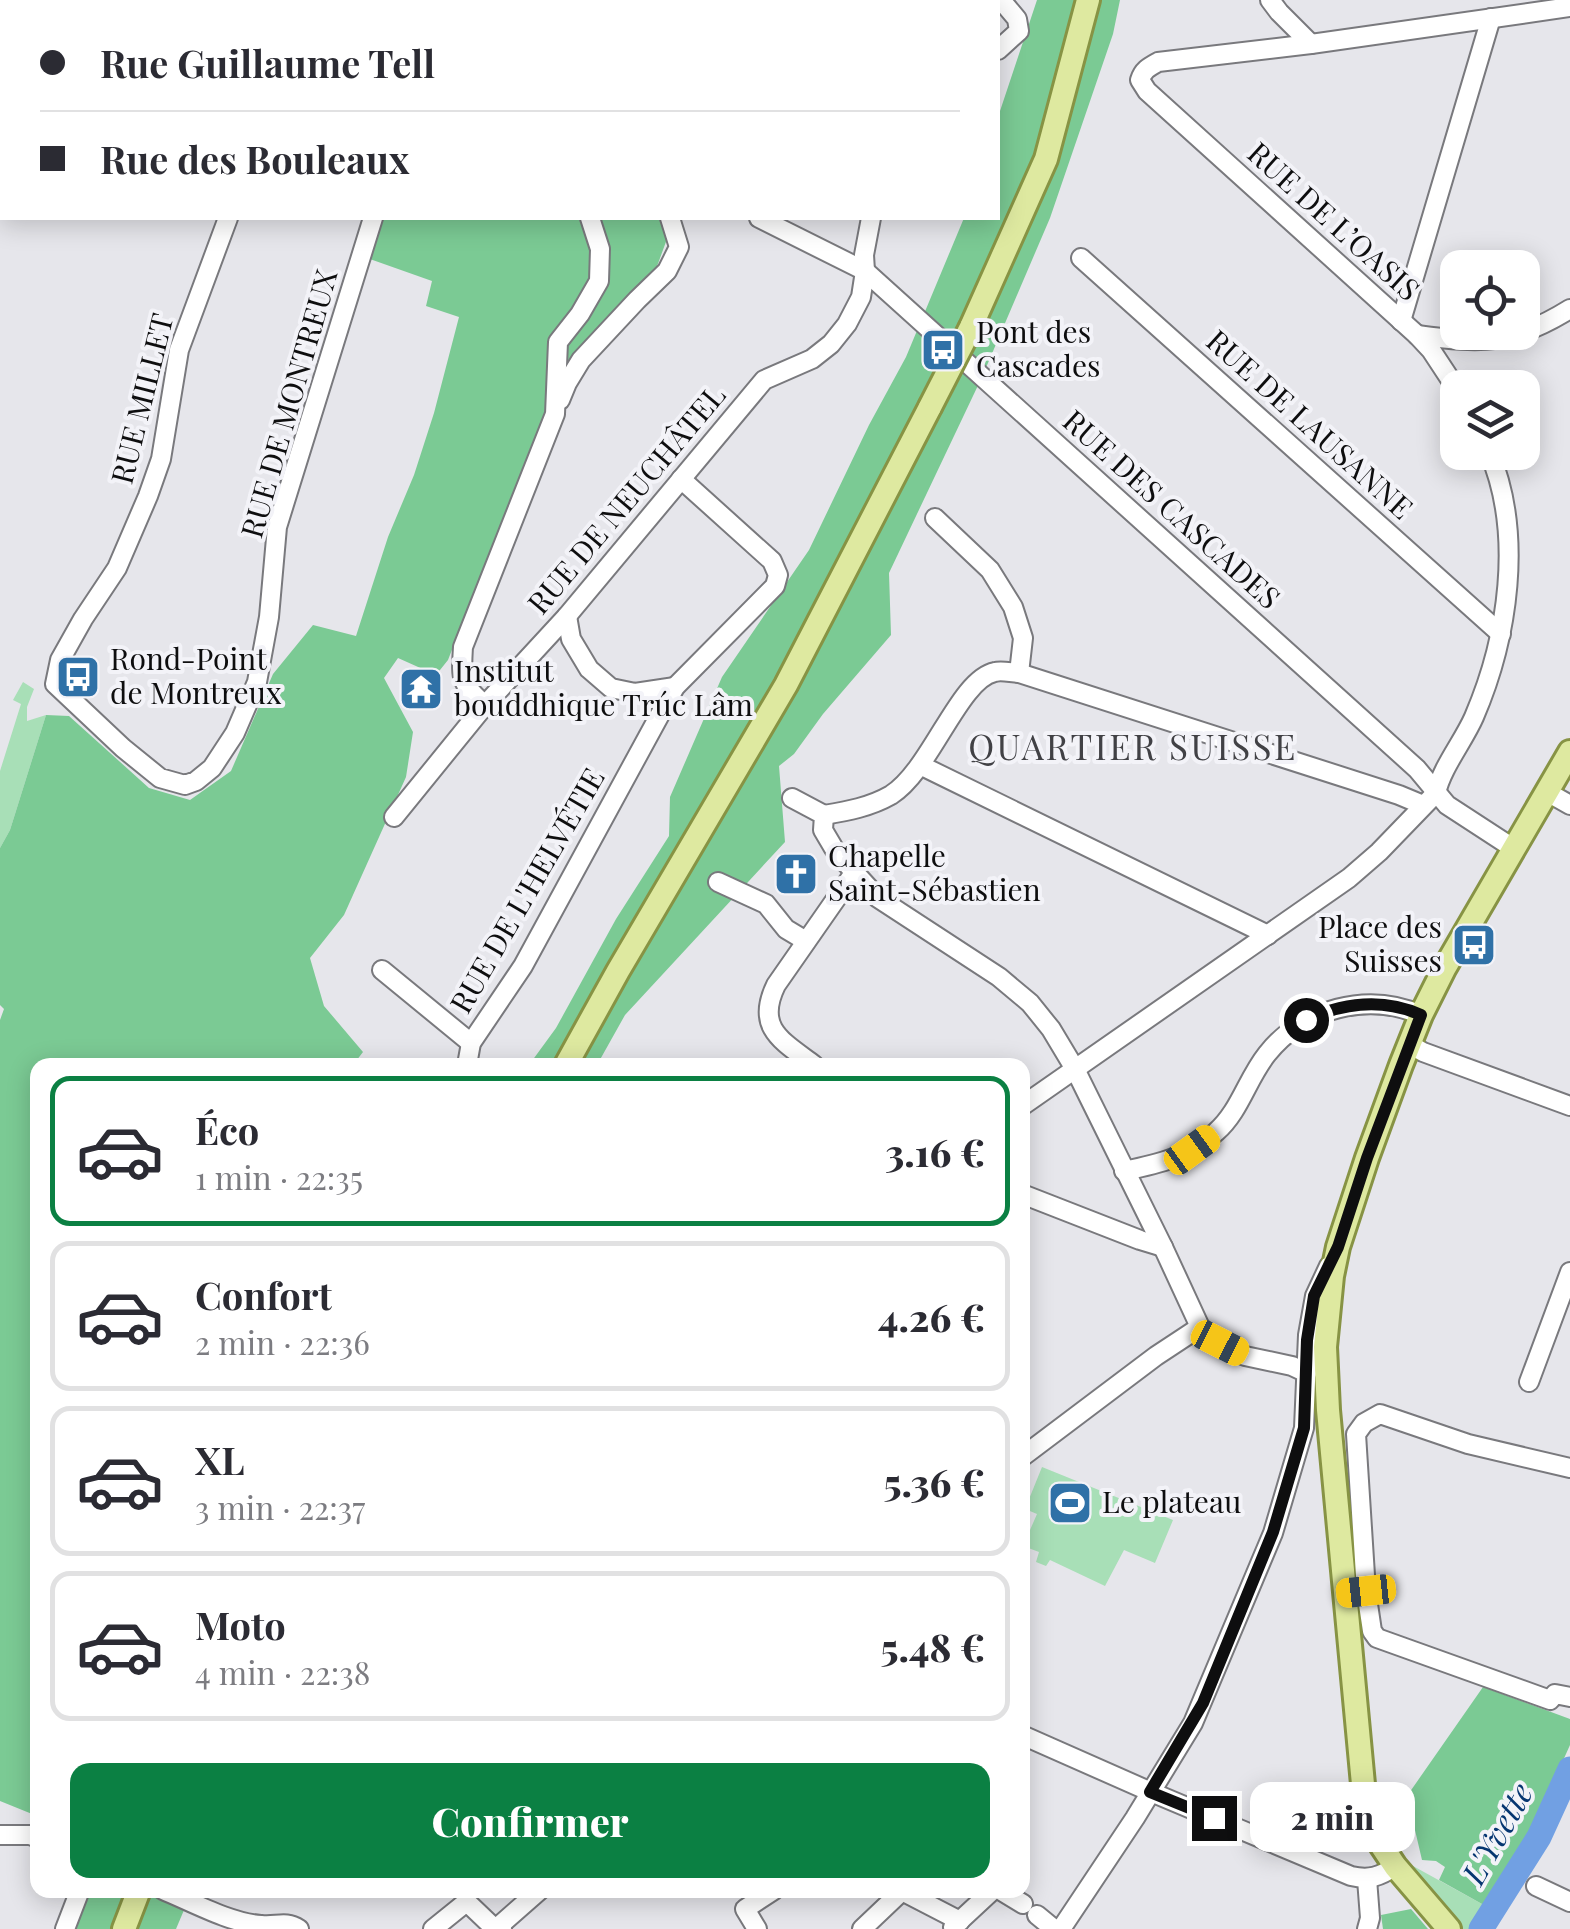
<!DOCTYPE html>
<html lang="fr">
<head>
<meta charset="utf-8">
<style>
	:root { --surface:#fff; --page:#f7f7f7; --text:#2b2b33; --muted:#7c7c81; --line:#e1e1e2; --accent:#0b8043 }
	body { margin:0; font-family:"Playfair Display",serif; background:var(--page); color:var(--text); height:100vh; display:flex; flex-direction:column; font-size:38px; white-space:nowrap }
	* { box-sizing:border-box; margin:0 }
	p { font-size:32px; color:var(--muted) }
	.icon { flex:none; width:55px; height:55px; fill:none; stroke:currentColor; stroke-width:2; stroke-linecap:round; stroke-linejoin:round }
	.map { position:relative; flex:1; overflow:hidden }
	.drawer { position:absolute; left:30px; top:1058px; width:1000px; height:840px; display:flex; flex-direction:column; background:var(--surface); border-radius:20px; box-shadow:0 5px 25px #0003 }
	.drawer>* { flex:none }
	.banner { position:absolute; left:0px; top:0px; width:1000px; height:220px; box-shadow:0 5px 25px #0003; display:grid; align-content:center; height:220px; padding:0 40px; background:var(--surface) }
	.buttons { position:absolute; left:1440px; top:250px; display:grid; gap:20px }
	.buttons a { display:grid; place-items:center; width:100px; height:100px; border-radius:20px; background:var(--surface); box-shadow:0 5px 25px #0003; font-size:50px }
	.end { position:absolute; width:45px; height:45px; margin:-22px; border:12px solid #0e0e0f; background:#fff; box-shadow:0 0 0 5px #fff }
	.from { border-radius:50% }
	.bubble { position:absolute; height:70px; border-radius:20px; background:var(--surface); box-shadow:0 5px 25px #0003; font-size:32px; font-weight:800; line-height:70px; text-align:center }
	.car { position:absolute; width:30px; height:60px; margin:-30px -15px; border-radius:12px; box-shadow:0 0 8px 2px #0007; background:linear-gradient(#f5c518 24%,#345 0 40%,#f5c518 0 76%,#345 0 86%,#f5c518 0) }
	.banner b { display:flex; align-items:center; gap:35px; height:95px; font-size:38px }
	.banner b+b { border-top:2px solid var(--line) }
	.banner i { width:25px; height:25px; background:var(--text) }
	ul { padding:18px 0 0; list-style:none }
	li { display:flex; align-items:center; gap:30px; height:150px; margin:0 20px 15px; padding:0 20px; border:5px solid var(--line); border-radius:20px }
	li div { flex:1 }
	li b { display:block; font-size:38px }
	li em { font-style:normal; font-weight:800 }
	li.selected { border-color:var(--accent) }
	li>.icon { width:90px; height:90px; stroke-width:1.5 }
	.cta { display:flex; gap:20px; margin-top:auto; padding:20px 40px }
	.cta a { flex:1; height:115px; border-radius:20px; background:var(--accent); color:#fff; font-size:40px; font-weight:800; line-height:115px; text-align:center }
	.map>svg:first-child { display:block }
	.green { fill:#a8dfb7 }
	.forest { fill:#7bca94 }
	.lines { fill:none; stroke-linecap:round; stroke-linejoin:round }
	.river { stroke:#71a0e3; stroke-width:25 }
	.minor-casing { stroke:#79797d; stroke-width:22 }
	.major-casing { stroke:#879344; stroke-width:28 }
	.minor { stroke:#fff; stroke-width:18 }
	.major { stroke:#dee9a0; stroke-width:22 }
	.major-bridge-casing { stroke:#879344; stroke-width:28; stroke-linecap:butt }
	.major-bridge { stroke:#dee9a0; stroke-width:22 }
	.route { stroke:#0e0e0f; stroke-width:12 }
	.labels { text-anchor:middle; stroke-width:8; stroke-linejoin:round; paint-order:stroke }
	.street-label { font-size:30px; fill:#0e0e0f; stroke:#f3f3f8 }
	.poi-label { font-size:30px; fill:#0e0e0f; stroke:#f3f3f8; text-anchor:start }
	.water-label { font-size:32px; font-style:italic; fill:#063671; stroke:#f3f3f8 }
	.quarter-label { font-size:35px; letter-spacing:2.5px; fill:#414145; stroke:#f3f3f8 }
</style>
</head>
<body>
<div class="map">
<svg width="1570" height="1929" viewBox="0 0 1570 1929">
	<rect width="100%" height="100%" fill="#e6e6eb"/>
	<!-- green -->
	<g class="green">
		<path d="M 23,682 L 34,689 L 27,707 L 27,721 L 46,715 L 10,830 L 0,848 L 0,771 L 21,704 L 13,700 Z"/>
		<path d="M 1042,1467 L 1173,1520 L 1155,1563 L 1124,1550 L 1105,1586 L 1050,1560 L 1046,1566 L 1036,1562 L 1039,1552 L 1023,1546 L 1037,1514 L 1025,1509 Z"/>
		<path d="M 1404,1861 L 1491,1909 L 1475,1929 L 1460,1929 Z"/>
	</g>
	<!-- forest -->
	<g class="forest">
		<path d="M 1037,0 L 1120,0 L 1113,34 L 1050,218 L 982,377 L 889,573 L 891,635 L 823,714 L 794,754 L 779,766 L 785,842 L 625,1015 L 597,1065 L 529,1065 L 556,1028 L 616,919 L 669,836 L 670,797 L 722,677 L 809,550 L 869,425 L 906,357 L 964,218 L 998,218 L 998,117 Z"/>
		<path d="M 376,218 L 660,218 L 667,239 L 652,280 L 620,307 L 566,364 L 530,449 L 448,660 L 436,675 L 398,658 L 384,678 L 413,732 L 406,777 L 344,915 L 310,958 L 324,1006 L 363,1052 L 353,1065 L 38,1065 L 37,1816 L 0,1801 L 0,1020 L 4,1009 L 0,1005 L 0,848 L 10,830 L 46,715 L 69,716 L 149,788 L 190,800 L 231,771 L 273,674 L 313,625 L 356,636 L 388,537 L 414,475 L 434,413 L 459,317 L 426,306 L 432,281 L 367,258 Z"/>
		<path d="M 1483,1687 L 1570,1719 L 1570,1745 L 1531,1832 L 1491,1909 L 1439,1880 L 1445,1867 L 1436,1861 L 1422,1860 L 1407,1796 Z"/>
		<path d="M 86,1890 L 192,1890 L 192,1891 L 176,1929 L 71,1929 Z"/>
		<path d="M 1411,1909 L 1428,1929 L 1383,1929 L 1381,1915 Z"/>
	</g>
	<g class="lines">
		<!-- river -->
		<path class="river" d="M 1481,1929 L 1539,1837 L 1570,1769"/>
		<defs>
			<g id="minor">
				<path d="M 673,0 L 677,2"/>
				<path d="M 1270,0 L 1279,12 L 1311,44"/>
				<path d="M 87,2 L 89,0"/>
				<path d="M 340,2 L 342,0"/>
				<path d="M 788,2 L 790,0"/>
				<path d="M 903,2 L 903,0"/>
				<path d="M 998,50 L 1019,31 L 1017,19 L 1001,0"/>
				<path d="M 0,153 L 2,149"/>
				<path d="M 228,218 L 179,350 L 161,459 L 148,496 L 117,568 L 83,619 L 60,660 L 55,684 L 123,748 L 160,778 L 185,785 L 196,781 L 212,768 L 235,733 L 257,682 L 269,617 L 277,527 L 373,218"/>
				<path d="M 759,218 L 865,271 L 1417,769 L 1447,805 L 1513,848"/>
				<path d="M 1081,258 L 1501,634"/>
				<path d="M 1401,321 L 1491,18"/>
				<path d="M 1417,335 C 1483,344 1512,345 1570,309"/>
				<path d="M 1458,391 L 1431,350 L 1417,335 L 1147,91 L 1140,80 C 1143,70 1149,67 1158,62 L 1311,44 L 1570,7"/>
				<path d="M 560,400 L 567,383 L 581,360 L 637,300 L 667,271 L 679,247 L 670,218"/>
				<path d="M 935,518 L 990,570 L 1013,607 L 1023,638 L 1019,673"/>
				<path d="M 567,616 L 571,639 L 589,669 L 611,688 L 635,693 L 675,687"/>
				<path d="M 485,705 C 460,683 461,680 463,647 L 555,414 L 558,342 L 580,314 L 599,281 L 600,249 L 590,218"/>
				<path d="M 922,766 L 1268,935"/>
				<path d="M 1547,792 L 1570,805"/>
				<path d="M 792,798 L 824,815 L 823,830 L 836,852 L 878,898 L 999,977 L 1030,1003 L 1051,1029 L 1075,1069 L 1163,1247 L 1200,1327 L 1220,1343 L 1245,1356 L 1292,1366 L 1307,1373"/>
				<path d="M 824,815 C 848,811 870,807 891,795 C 931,770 959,679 995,672 C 1002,670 1012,673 1019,673 L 1399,795 L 1423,805"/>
				<path d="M 394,817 L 485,705 L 567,616 L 764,380 L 812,359 L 831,344 L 847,324 L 861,297 L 865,271 L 864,255 L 871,218"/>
				<path d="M 718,882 L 766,904 L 786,929 L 806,941"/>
				<path d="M 382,970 L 471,1043"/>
				<path d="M 1409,1044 L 1423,1052 L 1570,1106"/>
				<path d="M 467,1065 L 471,1043 L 523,966 L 675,687 L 775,586 L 778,575 L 772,561 L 681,479"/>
				<path d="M 814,1065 C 782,1041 755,1028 776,985 L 854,873"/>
				<path d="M 1022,1106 L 1349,878 L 1379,852 L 1436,793 C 1442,767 1463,742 1474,717 C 1508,638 1524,534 1489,452"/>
				<path d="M 1124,1171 C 1158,1164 1189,1157 1216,1132 C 1240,1111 1247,1079 1267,1054 C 1303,1009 1367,991 1421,1015"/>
				<path d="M 1022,1194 L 1140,1240 L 1163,1247"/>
				<path d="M 1529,1382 L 1570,1272"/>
				<path d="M 1022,1457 L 1156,1356 L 1200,1327"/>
				<path d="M 1570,1468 L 1468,1444 L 1380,1414 L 1364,1423 L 1356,1434 L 1366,1591 L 1372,1631 L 1377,1638 L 1550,1700 L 1555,1694 L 1570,1697"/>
				<path d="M 1022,1735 L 1151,1792 L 1351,1876 C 1369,1880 1380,1877 1395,1866"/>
				<path d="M 0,1835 L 30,1835 L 38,1838"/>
				<path d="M 1367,1879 L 1370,1918 L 1367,1929"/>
				<path d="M 1536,1886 L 1570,1902"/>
				<path d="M 163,1890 C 192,1902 230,1923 261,1925 C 276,1927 285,1920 299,1929"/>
				<path d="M 900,1890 L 960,1921"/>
				<path d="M 1000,1890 L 1023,1904"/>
				<path d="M 1037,1915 L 1054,1929"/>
				<path d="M 499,1926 L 540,1890"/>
				<path d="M 953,1927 L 993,1890"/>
				<path d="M 65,1929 L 80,1890"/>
				<path d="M 433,1929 L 464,1904 L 470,1905 L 492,1926 L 499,1926 L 502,1929"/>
				<path d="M 757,1929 L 745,1909 L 774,1890"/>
				<path d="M 862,1929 L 902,1891"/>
				<path d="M 1061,1929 L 1135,1818 L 1193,1723 L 1273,1533 L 1304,1428 L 1308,1335 L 1315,1296 L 1329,1266"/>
			</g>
			<g id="major">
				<path d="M 971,327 L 1046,159 L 1088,0"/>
				<path d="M 566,1065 L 618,971 L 786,685 L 930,407"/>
				<path d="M 124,1929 L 139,1890"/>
				<path d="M 1449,1929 L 1395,1866 L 1381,1845 L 1364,1795 L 1328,1410 L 1325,1347 L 1332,1276 L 1338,1247 L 1367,1158 L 1401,1065 L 1421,1015 L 1444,969 L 1570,752"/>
			</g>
		</defs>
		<!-- minor casing -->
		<use href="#minor" class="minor-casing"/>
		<!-- major casing -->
		<use href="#major" class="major-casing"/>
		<!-- minor -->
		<use href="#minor" class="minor"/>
		<!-- major -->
		<use href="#major" class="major"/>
		<defs>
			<path id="major-bridge" d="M 930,407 L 971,327"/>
		</defs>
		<!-- major-bridge casing -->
		<use href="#major-bridge" class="major-bridge-casing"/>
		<!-- major-bridge -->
		<use href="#major-bridge" class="major-bridge"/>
	</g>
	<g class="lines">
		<!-- route -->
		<path class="route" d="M 1214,1818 L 1150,1792 L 1203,1703 L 1273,1532 L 1304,1428 L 1307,1340 L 1314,1296 L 1338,1247 L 1367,1158 L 1421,1015 C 1383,998 1343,1003 1306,1020"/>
	</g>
	<!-- icons -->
	<defs>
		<symbol id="bus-square" viewBox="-11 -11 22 22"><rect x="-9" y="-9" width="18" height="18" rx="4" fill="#2f71a7" stroke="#f3f3f8"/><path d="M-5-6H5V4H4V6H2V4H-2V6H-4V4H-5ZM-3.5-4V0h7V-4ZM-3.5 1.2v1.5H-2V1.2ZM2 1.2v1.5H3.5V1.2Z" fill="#fff"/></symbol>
		<symbol id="temple-square" viewBox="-11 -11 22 22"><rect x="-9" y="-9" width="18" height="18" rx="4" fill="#2f71a7" stroke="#f3f3f8"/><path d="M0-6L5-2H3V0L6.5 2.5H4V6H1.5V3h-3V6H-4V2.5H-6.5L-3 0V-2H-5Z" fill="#fff"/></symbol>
		<symbol id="church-square" viewBox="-11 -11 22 22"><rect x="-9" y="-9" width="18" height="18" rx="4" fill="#2f71a7" stroke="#f3f3f8"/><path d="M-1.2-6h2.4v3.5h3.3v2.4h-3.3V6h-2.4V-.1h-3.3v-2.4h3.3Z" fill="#fff"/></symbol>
		<symbol id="stadium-square" viewBox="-11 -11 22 22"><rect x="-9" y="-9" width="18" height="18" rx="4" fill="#2f71a7" stroke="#f3f3f8"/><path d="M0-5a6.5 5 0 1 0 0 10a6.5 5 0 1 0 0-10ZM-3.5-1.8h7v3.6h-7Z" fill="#fff"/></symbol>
	</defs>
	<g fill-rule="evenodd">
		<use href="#bus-square" x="918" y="325" width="50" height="50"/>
		<use href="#bus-square" x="53" y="652" width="50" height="50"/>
		<use href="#temple-square" x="396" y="664" width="50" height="50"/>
		<use href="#church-square" x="771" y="849" width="50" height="50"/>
		<use href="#bus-square" x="1449" y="920" width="50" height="50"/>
		<use href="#stadium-square" x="1045" y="1478" width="50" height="50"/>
	</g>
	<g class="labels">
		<!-- street labels -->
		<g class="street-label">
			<text transform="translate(1333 222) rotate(42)" y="10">RUE DE L’OASIS</text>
			<text transform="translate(143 399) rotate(-76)" y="10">RUE MILLET</text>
			<text transform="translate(290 404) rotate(-74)" y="10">RUE DE MONTREUX</text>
			<text transform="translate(1309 425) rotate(42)" y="10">RUE DE LAUSANNE</text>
			<text transform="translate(627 500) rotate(-50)" y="10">RUE DE NEUCHÂTEL</text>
			<text transform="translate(1171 510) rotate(42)" y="10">RUE DES CASCADES</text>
			<text transform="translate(528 891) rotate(-60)" y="10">RUE DE L'HELVÉTIE</text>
		</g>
		<!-- poi labels -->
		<g class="poi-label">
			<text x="976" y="343">Pont des<tspan x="976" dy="34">Cascades</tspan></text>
			<text x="110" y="670">Rond-Point<tspan x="110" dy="34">de Montreux</tspan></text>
			<text x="454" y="682">Institut<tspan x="454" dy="34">bouddhique Trúc Lâm</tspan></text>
			<text x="828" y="867">Chapelle<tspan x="828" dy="34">Saint-Sébastien</tspan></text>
			<text x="1442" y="938" text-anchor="end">Place des<tspan x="1442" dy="34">Suisses</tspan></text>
			<text x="1102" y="1513">Le plateau</text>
		</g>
		<!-- water labels -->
		<g class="water-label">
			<text transform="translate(1498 1834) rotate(-61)" y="11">L'Yvette</text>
		</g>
		<!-- quarter labels -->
		<g class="quarter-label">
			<text x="1133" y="760">QUARTIER SUISSE</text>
		</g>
	</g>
</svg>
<div class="buttons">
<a><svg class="icon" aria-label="locate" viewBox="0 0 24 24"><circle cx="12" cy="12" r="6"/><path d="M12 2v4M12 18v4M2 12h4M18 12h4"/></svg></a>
<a><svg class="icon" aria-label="layers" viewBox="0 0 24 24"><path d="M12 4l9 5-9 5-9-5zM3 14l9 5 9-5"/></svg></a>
</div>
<i class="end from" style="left:1306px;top:1020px"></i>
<i class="end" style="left:1214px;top:1818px"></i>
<div class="bubble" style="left:1250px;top:1782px;width:165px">2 min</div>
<i class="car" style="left:1192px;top:1150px;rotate:54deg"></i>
<i class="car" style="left:1220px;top:1343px;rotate:117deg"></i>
<i class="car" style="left:1366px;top:1591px;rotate:264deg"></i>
<div class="banner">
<b><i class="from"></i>Rue Guillaume Tell</b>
<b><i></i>Rue des Bouleaux</b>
</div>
<section class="drawer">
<ul>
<li class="selected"><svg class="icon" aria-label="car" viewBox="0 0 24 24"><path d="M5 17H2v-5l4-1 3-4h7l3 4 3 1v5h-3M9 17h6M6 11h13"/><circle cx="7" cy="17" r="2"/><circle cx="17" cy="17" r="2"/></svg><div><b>Éco</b><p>1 min · 22:35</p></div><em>3.16 €</em></li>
<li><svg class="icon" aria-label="car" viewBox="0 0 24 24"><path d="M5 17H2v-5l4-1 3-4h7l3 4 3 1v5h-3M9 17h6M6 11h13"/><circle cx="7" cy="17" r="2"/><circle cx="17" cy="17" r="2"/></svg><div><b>Confort</b><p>2 min · 22:36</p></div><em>4.26 €</em></li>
<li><svg class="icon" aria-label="car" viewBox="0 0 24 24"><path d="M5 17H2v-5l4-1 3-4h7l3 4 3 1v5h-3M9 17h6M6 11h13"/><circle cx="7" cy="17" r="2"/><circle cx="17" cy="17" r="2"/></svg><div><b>XL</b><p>3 min · 22:37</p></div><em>5.36 €</em></li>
<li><svg class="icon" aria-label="car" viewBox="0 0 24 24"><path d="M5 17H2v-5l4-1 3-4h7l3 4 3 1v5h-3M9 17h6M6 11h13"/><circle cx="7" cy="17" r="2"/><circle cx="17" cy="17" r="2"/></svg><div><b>Moto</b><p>4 min · 22:38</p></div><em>5.48 €</em></li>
</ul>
<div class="cta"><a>Confirmer</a></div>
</section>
</div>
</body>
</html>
